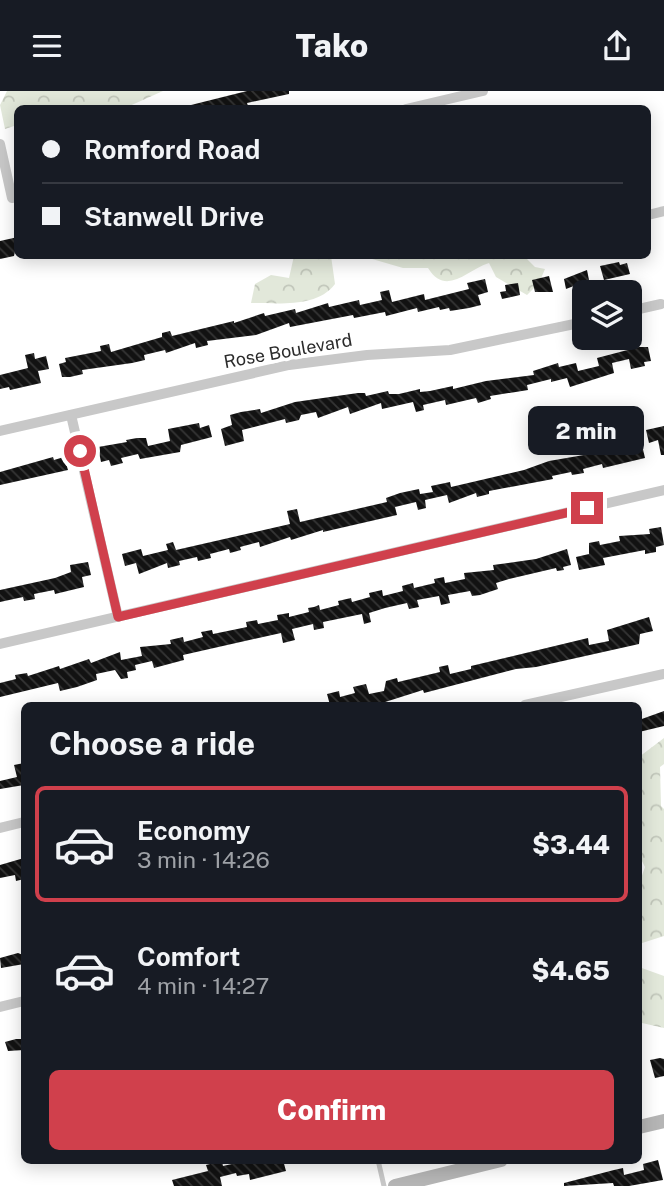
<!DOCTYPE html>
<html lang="en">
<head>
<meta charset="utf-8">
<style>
	:root { --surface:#171b24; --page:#242831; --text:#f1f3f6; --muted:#9ea1a6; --line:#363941; --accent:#d0404c }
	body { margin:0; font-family:"Public Sans",sans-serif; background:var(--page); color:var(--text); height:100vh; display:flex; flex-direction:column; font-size:26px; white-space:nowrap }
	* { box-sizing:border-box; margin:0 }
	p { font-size:23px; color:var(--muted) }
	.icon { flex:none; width:38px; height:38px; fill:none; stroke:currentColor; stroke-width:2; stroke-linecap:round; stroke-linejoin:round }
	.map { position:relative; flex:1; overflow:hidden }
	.drawer { position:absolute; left:21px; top:611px; width:621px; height:462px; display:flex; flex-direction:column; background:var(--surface); border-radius:10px; box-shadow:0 4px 18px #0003 }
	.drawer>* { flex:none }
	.top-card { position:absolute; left:14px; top:14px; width:637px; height:154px; border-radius:10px; box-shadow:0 4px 18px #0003; display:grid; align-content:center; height:154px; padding:0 28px; background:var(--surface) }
	.fabs { position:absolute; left:572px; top:189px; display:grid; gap:14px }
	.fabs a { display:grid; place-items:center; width:70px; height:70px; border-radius:10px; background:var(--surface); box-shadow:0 4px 18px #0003; font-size:35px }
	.end { position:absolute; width:32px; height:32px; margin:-16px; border:9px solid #d0404c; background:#fff; box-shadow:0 0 0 4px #fff }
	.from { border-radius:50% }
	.bubble { position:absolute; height:49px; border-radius:10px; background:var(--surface); box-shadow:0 4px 18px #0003; font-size:23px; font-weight:800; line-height:49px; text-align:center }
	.top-card b { display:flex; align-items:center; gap:24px; height:66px; font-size:26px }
	.top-card b+b { border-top:2px solid var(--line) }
	.top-card i { width:18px; height:18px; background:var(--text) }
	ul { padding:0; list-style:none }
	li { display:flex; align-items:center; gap:21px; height:116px; margin:0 14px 10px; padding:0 14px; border:4px solid transparent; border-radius:10px }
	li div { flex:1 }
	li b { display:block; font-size:26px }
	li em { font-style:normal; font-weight:800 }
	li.on { border-color:var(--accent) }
	li>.icon { width:63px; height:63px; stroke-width:1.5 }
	h2 { padding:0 28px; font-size:32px; line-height:84px }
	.cta { display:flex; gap:14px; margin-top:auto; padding:14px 28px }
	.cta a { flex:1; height:80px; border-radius:10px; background:var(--accent); color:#fff; font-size:28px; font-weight:800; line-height:80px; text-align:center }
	header { display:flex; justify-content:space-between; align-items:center; height:91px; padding:0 28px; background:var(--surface); font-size:32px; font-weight:800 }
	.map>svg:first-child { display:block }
	.forest { fill:url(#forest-crowns) }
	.building { fill:url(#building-back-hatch) }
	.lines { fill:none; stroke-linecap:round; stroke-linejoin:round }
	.lane { stroke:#c8c8c8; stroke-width:5 }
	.street { stroke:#c8c8c8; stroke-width:10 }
	.secondary { stroke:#b5b5b5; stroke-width:14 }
	.route { stroke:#d0404c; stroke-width:9 }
	.labels { text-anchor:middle; stroke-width:7; stroke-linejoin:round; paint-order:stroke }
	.street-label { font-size:18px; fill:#2b2b2b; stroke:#fff }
</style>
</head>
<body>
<header><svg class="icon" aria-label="menu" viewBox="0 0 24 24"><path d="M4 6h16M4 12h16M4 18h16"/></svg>Tako<svg class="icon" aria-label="share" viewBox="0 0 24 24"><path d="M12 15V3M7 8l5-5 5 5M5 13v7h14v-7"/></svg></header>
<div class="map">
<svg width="664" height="1095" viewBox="0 0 664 1095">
	<defs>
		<pattern id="forest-crowns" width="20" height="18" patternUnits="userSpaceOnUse" patternTransform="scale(1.75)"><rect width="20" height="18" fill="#e2e8da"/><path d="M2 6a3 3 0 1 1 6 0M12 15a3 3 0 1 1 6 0" fill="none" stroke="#c2c7bb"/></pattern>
		<pattern id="building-back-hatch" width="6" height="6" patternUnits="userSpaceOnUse" patternTransform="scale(1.75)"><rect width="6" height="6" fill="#121212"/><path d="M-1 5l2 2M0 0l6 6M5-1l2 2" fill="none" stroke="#353535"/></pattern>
	</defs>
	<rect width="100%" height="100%" fill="#fff"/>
	<!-- forest -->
	<g class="forest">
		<path d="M 7,0 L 163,0 L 125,17 L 18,18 L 17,34 L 5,38 L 0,14 Z"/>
		<path d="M 294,165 L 331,165 L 335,193 C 317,217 279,212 251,212 L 255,193 L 271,184 L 289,187 Z"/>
		<path d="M 362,165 L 524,165 L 535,176 L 545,178 L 539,192 L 527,204 L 496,186 L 489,172 C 467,179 446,206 428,177 L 403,177 Z"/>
		<path d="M 664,647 L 664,673 L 660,676 L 661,715 L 664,718 L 664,845 L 639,853 L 639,793 L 645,776 L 639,764 L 639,666 Z"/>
		<path d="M 639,876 L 664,885 L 664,937 L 642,932 L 639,935 Z"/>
	</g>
	<!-- building -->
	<g class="building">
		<path d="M 247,0 L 289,0 L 289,3 L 247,12 L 248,15 L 239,18 L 187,18 L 187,15 Z"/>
		<path d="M 18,146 L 14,165 L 0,168 L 0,150 Z"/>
		<path d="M 619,171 L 620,174 L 627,172 L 630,183 L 604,189 L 600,175 Z"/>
		<path d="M 587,179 L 589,189 L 566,198 L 564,188 Z"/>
		<path d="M 549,185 L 553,201 L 535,201 L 532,189 Z"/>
		<path d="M 485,188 L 488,201 L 478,204 L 481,214 L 469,217 L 450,220 L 449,217 L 440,219 L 439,216 L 418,221 L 417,217 L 386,225 L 385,221 L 354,227 L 353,224 L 290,236 L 289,232 L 256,244 L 207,250 L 208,254 L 196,257 L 195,252 L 166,262 L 165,259 L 144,264 L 145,269 L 132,272 L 82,279 L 83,283 L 70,286 L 62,286 L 59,273 L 66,271 L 65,267 L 101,260 L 100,255 L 109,253 L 111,261 L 162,246 L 162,242 L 170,240 L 172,245 L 234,230 L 234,232 L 264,222 L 265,225 L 295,218 L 296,222 L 328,212 L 329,216 L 359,209 L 360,214 L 382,209 L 380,201 L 389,199 L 392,211 L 424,203 L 425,209 L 469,198 L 467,192 Z"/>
		<path d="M 518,192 L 520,204 L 502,208 L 500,201 L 506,200 L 505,194 Z"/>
		<path d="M 639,256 L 648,256 L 651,270 L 644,271 L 645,275 L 631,278 L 629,268 L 612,272 L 614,282 L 570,296 L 567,287 L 551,291 L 551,288 L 527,294 L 528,299 L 490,305 L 491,308 L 478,312 L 476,307 L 446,314 L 445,309 L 423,314 L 424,319 L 416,321 L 413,311 L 382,318 L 381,312 L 350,323 L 348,316 L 318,327 L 316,321 L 301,324 L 299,329 L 286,332 L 285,328 L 242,339 L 244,350 L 225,355 L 221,338 L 232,334 L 230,324 L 241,321 L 260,318 L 261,322 L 295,311 L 358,302 L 365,302 L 366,305 L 388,300 L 389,303 L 399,303 L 420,298 L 420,301 L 430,300 L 453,295 L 453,298 L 486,290 L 534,284 L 533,280 L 558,272 L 559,276 L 576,272 L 578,280 L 599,275 L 597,267 Z"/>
		<path d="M 34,262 L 35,268 L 46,265 L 49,278 L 38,280 L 41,292 L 10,299 L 9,296 L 0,298 L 0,284 L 28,277 L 25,264 Z"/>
		<path d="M 199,332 L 200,337 L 209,334 L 212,346 L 181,354 L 180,361 L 140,368 L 138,363 L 121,367 L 123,372 L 111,375 L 109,369 L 101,371 L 98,356 L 127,351 L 126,349 L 137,347 L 146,347 L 148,355 L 170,350 L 168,338 Z"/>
		<path d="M 664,335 L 664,364 L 661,364 L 658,349 L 649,352 L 646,339 Z"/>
		<path d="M 642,354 L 645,367 L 603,377 L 602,373 L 583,378 L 584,382 L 572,384 L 571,381 L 552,385 L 553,388 L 489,400 L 489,403 L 477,406 L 476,402 L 449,412 L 447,404 L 425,409 L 426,417 L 418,419 L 416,411 L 395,416 L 397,424 L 323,441 L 323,439 L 291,449 L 290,446 L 260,456 L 259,451 L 240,456 L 241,459 L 230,462 L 229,458 L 210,463 L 211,467 L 198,470 L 197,466 L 179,470 L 180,474 L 168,477 L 167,472 L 139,483 L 136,472 L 125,475 L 122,463 L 141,458 L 143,465 L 168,459 L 166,453 L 173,451 L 176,459 L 290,433 L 287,420 L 297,418 L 300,431 L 387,411 L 386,407 L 400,402 L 419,398 L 420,403 L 433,401 L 431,395 L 450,391 L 451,396 L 524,379 L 549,370 Z"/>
		<path d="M 53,366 L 54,369 L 64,366 L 68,379 L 0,394 L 0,381 Z"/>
		<path d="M 661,436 L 664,454 L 656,456 L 656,461 L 645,463 L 645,459 L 603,467 L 605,474 L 579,479 L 576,466 L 589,463 L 589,452 L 599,450 L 600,454 L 620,450 L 619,445 L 650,443 L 649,438 Z"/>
		<path d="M 567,458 L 571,474 L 563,476 L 564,479 L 557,480 L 556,477 L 509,488 L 496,492 L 498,498 L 480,504 L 472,505 L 470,500 L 448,504 L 450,512 L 441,514 L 439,505 L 417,509 L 419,516 L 409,518 L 407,512 L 385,517 L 369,522 L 371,531 L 364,533 L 362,523 L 323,531 L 324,537 L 314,539 L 313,533 L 292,538 L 295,549 L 283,552 L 281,542 L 183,564 L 184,569 L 154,577 L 152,570 L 135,574 L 136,579 L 127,581 L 128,587 L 121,588 L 115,579 L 96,583 L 97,589 L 77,596 L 60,600 L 58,592 L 0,606 L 0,592 L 16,588 L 15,584 L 27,582 L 28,585 L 59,575 L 60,578 L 89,568 L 91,572 L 120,561 L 121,569 L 142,565 L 140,556 L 171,553 L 170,549 L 183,546 L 184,551 L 203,546 L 201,541 L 212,539 L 213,543 L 247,536 L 246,531 L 257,529 L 258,533 L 278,529 L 277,524 L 289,522 L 289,526 L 309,521 L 308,517 L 314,516 L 319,514 L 320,519 L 339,514 L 338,510 L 351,507 L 352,511 L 370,506 L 369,502 L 382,499 L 383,505 L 403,500 L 402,495 L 413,492 L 414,497 L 435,492 L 434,488 L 444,486 L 445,492 L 465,488 L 464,482 L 494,479 L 493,474 L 536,468 Z"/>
		<path d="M 88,471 L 91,484 L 82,486 L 84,496 L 55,503 L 54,499 L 34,503 L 35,508 L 24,510 L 23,506 L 0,511 L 0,499 L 55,487 L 71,481 L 70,474 Z"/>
		<path d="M 649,526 L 653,540 L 640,543 L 639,553 L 536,576 L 516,578 L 424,602 L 423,599 L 382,612 L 330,614 L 327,603 L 339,600 L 340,606 L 355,602 L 353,596 L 366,593 L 369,603 L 384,600 L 386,590 L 397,587 L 398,591 L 440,581 L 439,576 L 448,574 L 450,583 L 471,578 L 471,575 L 588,547 L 589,554 L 609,550 L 607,539 Z"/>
		<path d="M 664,620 L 664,635 L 639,641 L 639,629 Z"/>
		<path d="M 24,672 L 24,694 L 0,698 L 0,690 L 17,686 L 14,674 Z"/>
		<path d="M 24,767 L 24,788 L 16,790 L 15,784 L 0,787 L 0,774 Z"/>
		<path d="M 18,862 L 23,864 L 24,873 L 1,877 L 0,867 Z"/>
		<path d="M 16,948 L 24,948 L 24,959 L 8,960 L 5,951 Z"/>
		<path d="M 660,967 L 664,968 L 664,985 L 655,987 L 650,969 Z"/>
		<path d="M 250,1069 L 283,1069 L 286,1080 L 250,1089 L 249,1083 L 237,1085 L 236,1082 L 220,1086 L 222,1095 L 174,1095 L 172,1089 L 208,1080 L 206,1074 L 222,1070 L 223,1075 Z"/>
		<path d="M 658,1069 L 663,1089 L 629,1095 L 614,1095 L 613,1092 L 564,1095 L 564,1092 L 614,1079 L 623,1077 L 624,1084 L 644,1079 L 643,1073 Z"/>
	</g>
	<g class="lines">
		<!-- lane -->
		<path class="lane" d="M 378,1069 L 384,1095"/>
		<!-- street -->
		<g class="street">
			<path d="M 406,18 L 483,0"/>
			<path d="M 0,53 L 12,107"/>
			<path d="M 648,124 L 664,120"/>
			<path d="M 630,220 L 661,213"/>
			<path d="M 71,324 L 118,526"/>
			<path d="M 0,340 L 289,274 L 367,264 L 450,259 L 584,231"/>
			<path d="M 0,553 L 664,399"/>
			<path d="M 525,614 L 664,583"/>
			<path d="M 0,737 L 24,731"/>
			<path d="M 0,916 L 24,910"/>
		</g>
		<!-- secondary -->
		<g class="secondary">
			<path d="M 639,1036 L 664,1030"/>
			<path d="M 395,1095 L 501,1069"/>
		</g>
	</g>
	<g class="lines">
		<!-- route -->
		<path class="route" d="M 80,360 L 118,526 L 587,417"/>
	</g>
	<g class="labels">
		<!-- street labels -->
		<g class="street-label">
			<text transform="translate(288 260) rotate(-10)" y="6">Rose Boulevard</text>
		</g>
	</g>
</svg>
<div class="fabs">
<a><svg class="icon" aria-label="layers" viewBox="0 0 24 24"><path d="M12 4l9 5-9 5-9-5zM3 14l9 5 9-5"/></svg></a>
</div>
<i class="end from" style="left:80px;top:360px"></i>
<i class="end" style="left:587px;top:417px"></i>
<div class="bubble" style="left:528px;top:315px;width:116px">2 min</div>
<div class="top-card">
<b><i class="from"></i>Romford Road</b>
<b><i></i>Stanwell Drive</b>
</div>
<section class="drawer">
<h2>Choose a ride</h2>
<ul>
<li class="on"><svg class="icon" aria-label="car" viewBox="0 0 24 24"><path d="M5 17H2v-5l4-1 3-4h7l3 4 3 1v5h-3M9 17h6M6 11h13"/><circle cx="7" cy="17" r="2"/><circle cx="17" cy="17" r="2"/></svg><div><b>Economy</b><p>3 min · 14:26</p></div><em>$3.44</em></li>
<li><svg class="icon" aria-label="car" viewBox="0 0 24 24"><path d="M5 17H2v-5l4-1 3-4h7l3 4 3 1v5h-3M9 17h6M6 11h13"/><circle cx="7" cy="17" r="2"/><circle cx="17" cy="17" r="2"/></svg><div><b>Comfort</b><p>4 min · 14:27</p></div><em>$4.65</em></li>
</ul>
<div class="cta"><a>Confirm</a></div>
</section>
</div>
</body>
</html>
